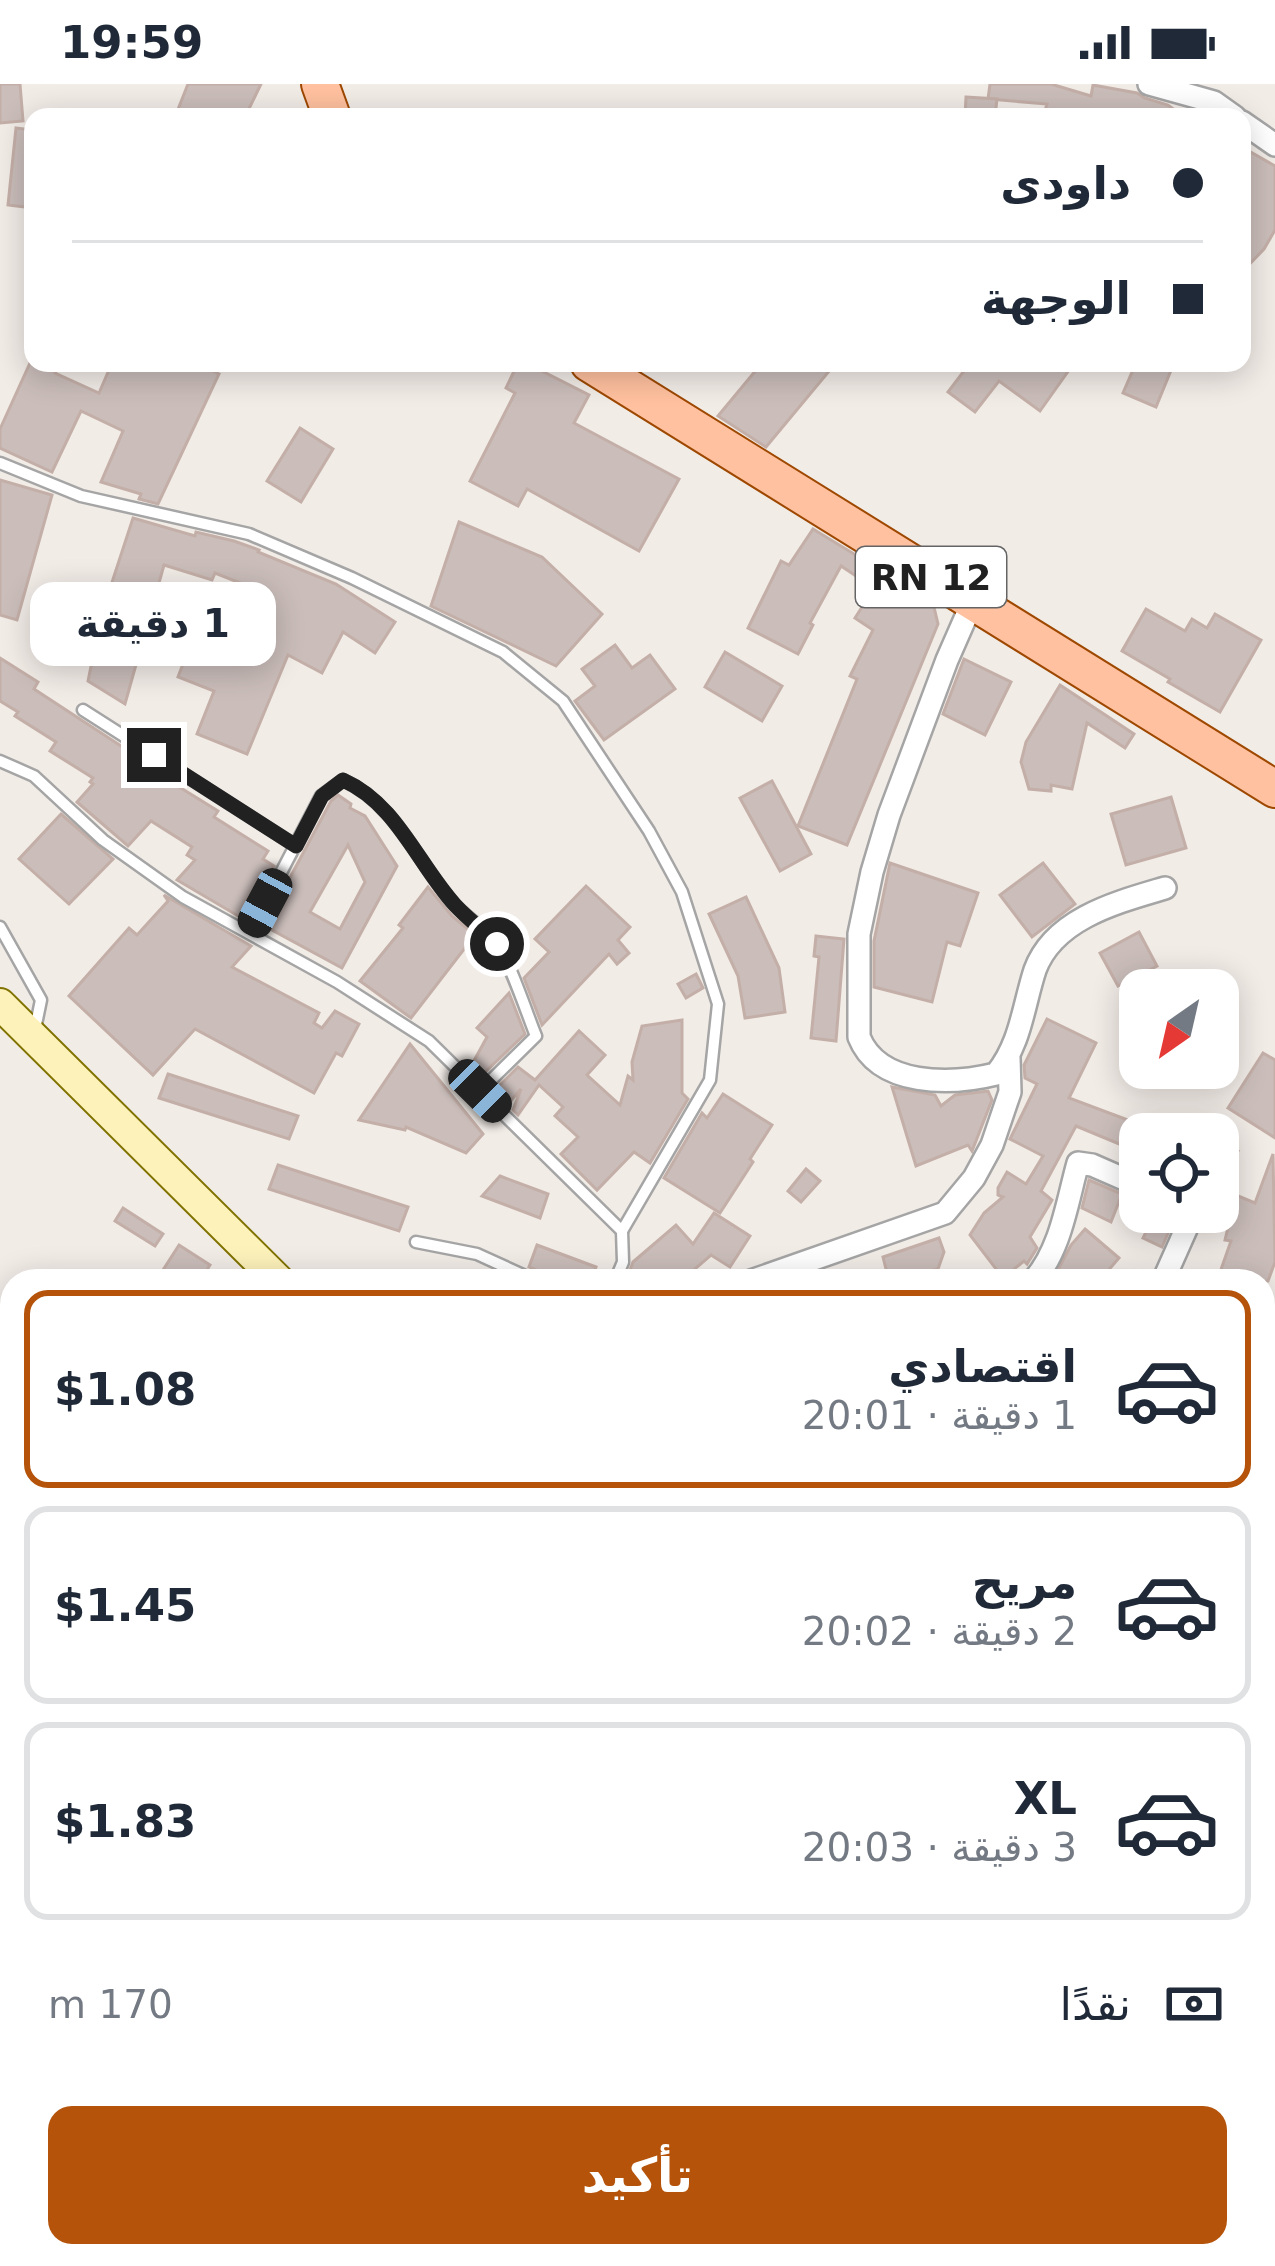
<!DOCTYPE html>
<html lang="ar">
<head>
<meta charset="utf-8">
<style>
	:root { --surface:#fff; --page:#f6f6f7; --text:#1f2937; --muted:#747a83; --line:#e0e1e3; --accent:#b45309 }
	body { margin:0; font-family:"DejaVu Sans",Cairo,sans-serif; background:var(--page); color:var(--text); direction:rtl; height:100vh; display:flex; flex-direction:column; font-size:45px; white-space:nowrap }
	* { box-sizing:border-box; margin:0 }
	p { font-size:39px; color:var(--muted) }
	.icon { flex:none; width:66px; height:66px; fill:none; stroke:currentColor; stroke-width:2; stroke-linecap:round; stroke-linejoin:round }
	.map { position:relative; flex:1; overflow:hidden; direction:ltr }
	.panel { position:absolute; left:0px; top:1185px; width:1275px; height:999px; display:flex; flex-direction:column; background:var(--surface); border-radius:36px 36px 0 0; box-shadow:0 6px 30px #0003; direction:rtl }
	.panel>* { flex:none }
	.guide { position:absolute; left:24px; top:24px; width:1227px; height:264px; border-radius:24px; box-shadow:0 6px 30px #0003; direction:rtl; display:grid; align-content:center; height:264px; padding:0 48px; background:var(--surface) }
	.needle { width:78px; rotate:214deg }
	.controls { position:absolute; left:1119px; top:885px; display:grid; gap:24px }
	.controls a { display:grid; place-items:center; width:120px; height:120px; border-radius:24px; background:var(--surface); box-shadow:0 6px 30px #0003; font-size:60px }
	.end { position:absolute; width:54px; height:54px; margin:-27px; border:15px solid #212121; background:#fff; box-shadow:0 0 0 6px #fff }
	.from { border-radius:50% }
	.bubble { position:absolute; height:84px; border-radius:24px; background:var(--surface); box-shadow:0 6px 30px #0003; font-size:39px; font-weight:600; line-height:84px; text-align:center; direction:rtl }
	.car { position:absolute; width:36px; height:72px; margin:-36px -18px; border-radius:15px; box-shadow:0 0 9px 3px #0007; background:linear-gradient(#222 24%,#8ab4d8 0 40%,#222 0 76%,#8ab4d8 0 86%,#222 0) }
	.guide b { display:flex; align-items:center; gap:42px; height:114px; font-size:45px }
	.guide b+b { border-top:3px solid var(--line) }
	.guide i { width:30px; height:30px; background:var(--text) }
	ul { padding:21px 0 0; list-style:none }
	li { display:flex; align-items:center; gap:36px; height:198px; margin:0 24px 18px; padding:0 24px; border:6px solid var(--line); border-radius:24px }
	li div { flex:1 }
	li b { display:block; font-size:45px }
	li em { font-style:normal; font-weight:600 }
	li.on { border-color:var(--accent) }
	li>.icon { width:108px; height:108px; stroke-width:1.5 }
	.pay { display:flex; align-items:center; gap:30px; height:132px; padding:0 48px; font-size:45px }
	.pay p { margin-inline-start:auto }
	.action { display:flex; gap:24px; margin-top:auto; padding:24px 48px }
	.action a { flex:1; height:138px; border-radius:24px; background:var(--accent); color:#fff; font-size:48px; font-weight:600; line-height:138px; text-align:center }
	.status { display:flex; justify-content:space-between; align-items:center; height:84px; padding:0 60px; background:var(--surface); direction:ltr }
	.status svg { height:33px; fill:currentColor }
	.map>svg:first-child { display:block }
	.residential { fill:#dfdede }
	.education { fill:#fff9e3 }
	.pitch { fill:#82e4a9 }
	.building { fill:#cabdba; stroke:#c4afa8; stroke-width:3; fill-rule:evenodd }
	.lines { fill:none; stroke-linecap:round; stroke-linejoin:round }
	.lane-casing { stroke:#a5a5a5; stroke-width:15 }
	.street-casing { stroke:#a5a5a5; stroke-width:26 }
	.secondary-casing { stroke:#807300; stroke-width:34 }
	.primary-casing { stroke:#9e4800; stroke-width:40 }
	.lane { stroke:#fff; stroke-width:10 }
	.street { stroke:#fff; stroke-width:21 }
	.secondary { stroke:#fdf2ba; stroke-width:30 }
	.primary { stroke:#ffc19f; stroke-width:36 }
	.route { stroke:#212121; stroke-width:15 }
	.labels { text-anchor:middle; stroke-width:9; stroke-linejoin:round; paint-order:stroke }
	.shield { fill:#fff; stroke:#646464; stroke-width:3 }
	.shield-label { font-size:36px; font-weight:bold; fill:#212121 }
</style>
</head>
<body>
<div class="status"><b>19:59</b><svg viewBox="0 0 49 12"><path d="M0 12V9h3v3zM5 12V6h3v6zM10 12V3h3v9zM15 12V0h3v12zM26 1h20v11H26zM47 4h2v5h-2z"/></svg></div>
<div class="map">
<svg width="1275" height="2182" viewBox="0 0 1275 2182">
	<rect width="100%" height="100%" fill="#f2ece7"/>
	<!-- residential -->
	<path class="residential" d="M 12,1715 L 12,2172 L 97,2172 L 88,2182 L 0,2182 L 0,1730 Z"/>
	<!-- education -->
	<path class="education" d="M 584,2172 L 794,2172 L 791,2182 L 583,2182 Z"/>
	<!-- pitch -->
	<g class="pitch">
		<path d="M 471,2172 L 531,2172 L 532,2182 L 471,2182 Z"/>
		<path d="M 607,2172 L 678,2172 L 673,2182 L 606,2182 L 602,2180 Z"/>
	</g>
	<!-- building -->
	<g class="building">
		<path d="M 0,0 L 20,0 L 23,37 L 0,39 Z"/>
		<path d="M 188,0 L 261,0 L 245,33 L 175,33 Z"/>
		<path d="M 990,0 L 1051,0 L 1091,12 L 1093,1 L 1137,9 L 1145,14 L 1168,21 L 1184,33 L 1092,33 L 1078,30 L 1077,33 L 1043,33 L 1047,20 L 988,15 Z"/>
		<path d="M 966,13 L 997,15 L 995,33 L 965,33 Z"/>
		<path d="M 16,44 L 33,46 L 33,124 L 8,121 Z"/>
		<path d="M 1242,63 L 1275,82 L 1275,146 L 1264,165 L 1242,188 Z"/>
		<path d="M 30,279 L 60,279 L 55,289 L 99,309 L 112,279 L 197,279 L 219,290 L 158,420 L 139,415 L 141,410 L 101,398 L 123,347 L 81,327 L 52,388 L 0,364 L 0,345 Z"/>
		<path d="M 518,279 L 526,279 L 589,311 L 574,339 L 679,395 L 639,467 L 527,405 L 518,422 L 470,397 L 515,309 L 506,304 Z"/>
		<path d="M 762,279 L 821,279 L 830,286 L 766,363 L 718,332 Z"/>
		<path d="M 970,279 L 1074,279 L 1040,327 L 999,297 L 975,328 L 948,308 Z"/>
		<path d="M 1136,279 L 1174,279 L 1156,323 L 1123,309 Z"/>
		<path d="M 300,344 L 333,365 L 301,418 L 267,397 Z"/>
		<path d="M 0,396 L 52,411 L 17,536 L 0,531 Z"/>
		<path d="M 133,434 L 195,452 L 196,448 L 234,457 L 259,466 L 258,468 L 336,500 L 395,538 L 375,569 L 343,548 L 322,589 L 288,571 L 247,670 L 197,650 L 214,607 L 178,593 L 197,544 L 231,557 L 253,504 L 215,489 L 212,496 L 164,481 L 125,620 L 88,597 L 102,529 Z"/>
		<path d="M 459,438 L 542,473 L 602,530 L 556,582 L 431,522 Z"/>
		<path d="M 813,445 L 859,473 L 857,477 L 889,495 L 891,493 L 933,519 L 938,540 L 847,761 L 798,742 L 857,595 L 850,592 L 873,546 L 855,534 L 874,504 L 841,482 L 810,539 L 813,541 L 798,570 L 748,544 L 781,477 L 789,481 Z"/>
		<path d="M 1146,525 L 1185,547 L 1192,535 L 1207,544 L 1215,530 L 1261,556 L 1220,628 L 1168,598 L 1170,595 L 1122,567 Z"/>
		<path d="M 615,561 L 632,584 L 650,571 L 675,605 L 604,656 L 575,617 L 595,602 L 582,585 Z"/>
		<path d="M 725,568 L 782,602 L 762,637 L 705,603 Z"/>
		<path d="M 0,574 L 38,598 L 34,605 L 170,694 L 168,696 L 218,727 L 214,733 L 268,767 L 263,775 L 274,782 L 245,836 L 177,796 L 195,776 L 187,771 L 192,763 L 151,737 L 128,762 L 77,718 L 93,700 L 90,698 L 93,694 L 50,667 L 56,658 L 15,632 L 18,628 L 0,617 Z"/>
		<path d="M 964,575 L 1011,598 L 985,651 L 943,630 Z"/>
		<path d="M 1060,601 L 1134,650 L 1125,664 L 1087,639 L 1072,705 L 1051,701 L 1051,707 L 1029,705 L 1021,678 L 1026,658 Z"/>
		<path d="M 772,697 L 811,770 L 780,787 L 740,714 Z"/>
		<path d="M 338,711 L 351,720 L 350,724 L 365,732 L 397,782 L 342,884 L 268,844 L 262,846 L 331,717 ZM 348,761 L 365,798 L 340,845 L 310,828 Z"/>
		<path d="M 1171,713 L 1186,764 L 1126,781 L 1111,730 Z"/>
		<path d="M 61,730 L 113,775 L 69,820 L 19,775 Z"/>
		<path d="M 890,779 L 978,809 L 960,862 L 947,858 L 932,918 L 874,903 L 874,857 Z"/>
		<path d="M 1043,779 L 1075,820 L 1032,853 L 1000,811 Z"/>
		<path d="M 586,802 L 630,843 L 618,856 L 629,869 L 617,880 L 609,870 L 542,941 L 524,894 L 549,868 L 535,855 Z"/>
		<path d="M 428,803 L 452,832 L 475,851 L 411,934 L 360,897 L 403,844 L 399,841 Z"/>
		<path d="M 164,811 L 251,862 L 232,883 L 319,929 L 314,939 L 322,944 L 335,927 L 359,940 L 342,972 L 336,969 L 314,1009 L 195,945 L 153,991 L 69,912 L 129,844 L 137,851 L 168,817 Z"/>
		<path d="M 746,813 L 779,884 L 785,928 L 745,934 L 738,892 L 709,830 Z"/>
		<path d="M 1139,848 L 1157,882 L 1118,902 L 1100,869 Z"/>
		<path d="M 816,852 L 844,855 L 836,957 L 811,954 L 819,873 L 814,872 Z"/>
		<path d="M 696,890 L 703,904 L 686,914 L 678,900 Z"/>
		<path d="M 509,909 L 525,950 L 480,993 L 470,984 L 487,953 L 477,944 Z"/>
		<path d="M 1047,935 L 1096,959 L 1069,1014 L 1133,1038 L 1124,1062 L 1076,1042 L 1041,1107 L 1052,1116 L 1030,1153 L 1037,1164 L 1027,1180 L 1024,1177 L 1003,1194 L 970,1151 L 984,1129 L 1003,1113 L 998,1111 L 998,1104 L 1007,1088 L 1026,1100 L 1043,1072 L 1010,1055 L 1037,1000 L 1025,994 L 1024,981 Z"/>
		<path d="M 682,936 L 682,1009 L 688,1015 L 650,1079 L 634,1068 L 597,1106 L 561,1070 L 578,1053 L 555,1032 L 563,1023 L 539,1001 L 518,1031 L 513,1026 L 521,1005 L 509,1019 L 494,1007 L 518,983 L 535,996 L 579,947 L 605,971 L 587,991 L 620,1021 L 628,992 L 633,996 L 632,978 L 642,942 Z"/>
		<path d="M 410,960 L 483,1050 L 466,1069 L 406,1043 L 405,1046 L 359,1036 Z"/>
		<path d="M 1263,969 L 1275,976 L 1275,1054 L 1228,1024 Z"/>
		<path d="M 168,990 L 298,1032 L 289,1055 L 159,1014 Z"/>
		<path d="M 892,1003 L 935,1011 L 941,1022 L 955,1011 L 988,1007 L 992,1016 L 972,1067 L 968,1061 L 916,1082 Z"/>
		<path d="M 723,1010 L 772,1041 L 750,1075 L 753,1078 L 720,1129 L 664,1094 L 702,1029 L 707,1034 Z"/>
		<path d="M 1218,1059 L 1238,1067 L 1219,1115 L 1218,1115 Z"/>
		<path d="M 1273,1070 L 1275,1178 L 1268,1197 L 1227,1197 L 1218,1194 L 1231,1157 L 1225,1156 L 1236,1111 L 1255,1119 Z"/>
		<path d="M 278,1081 L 408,1123 L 399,1147 L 269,1105 Z"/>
		<path d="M 806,1085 L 820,1097 L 801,1118 L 788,1107 Z"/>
		<path d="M 500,1092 L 548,1110 L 540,1134 L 482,1112 Z"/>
		<path d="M 1089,1096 L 1122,1110 L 1111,1138 L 1082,1124 Z"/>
		<path d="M 123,1124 L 163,1150 L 155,1162 L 115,1137 Z"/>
		<path d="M 1156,1128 L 1169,1132 L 1173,1138 L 1162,1163 L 1143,1154 Z"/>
		<path d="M 714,1129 L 750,1152 L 730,1183 L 711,1171 L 681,1197 L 640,1197 L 630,1186 L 633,1178 L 676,1141 L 693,1160 Z"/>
		<path d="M 1085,1145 L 1119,1174 L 1099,1197 L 1052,1197 L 1071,1161 Z"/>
		<path d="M 939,1154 L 944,1168 L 938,1185 L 889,1197 L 883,1173 Z"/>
		<path d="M 179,1161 L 210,1181 L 200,1197 L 156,1197 Z"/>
		<path d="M 537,1161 L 596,1183 L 591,1197 L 562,1197 L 529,1183 Z"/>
	</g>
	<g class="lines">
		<defs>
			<g id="lane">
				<path d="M 0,379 L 81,412 L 249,450 L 352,494 L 503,568 L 563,617 L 649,747 L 682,808 L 718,920 L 710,996 L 622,1147 L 623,1178 L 615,1197"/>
				<path d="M 83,626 L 296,762"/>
				<path d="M 0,677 L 34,692 L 103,756 L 183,813 L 337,898 L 429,957 L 622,1147"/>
				<path d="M 0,843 L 41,916 L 34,950"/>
				<path d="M 250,848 L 321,712 L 343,696 C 396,720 417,778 454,820 C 466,834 484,843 495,858 C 509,874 527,930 536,952 L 480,1007"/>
				<path d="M 416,1158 L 477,1170 L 536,1197"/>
				<path d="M 1263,1551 L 1275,1552"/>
			</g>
			<g id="street">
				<path d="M 1149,0 L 1214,18 L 1235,33"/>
				<path d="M 1242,38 L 1275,61"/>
				<path d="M 972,519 L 947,576 L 889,731 L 872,788 L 859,850 L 859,953 C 879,1003 951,1001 996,990 C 1021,959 1023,923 1035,886 C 1054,834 1118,818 1165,804"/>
				<path d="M 751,1197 L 945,1129 L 974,1094 L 992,1061 L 1010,1008 L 1009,974"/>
				<path d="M 1033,1197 C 1061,1166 1067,1118 1078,1079 L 1092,1081 L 1140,1102"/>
				<path d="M 1163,1197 L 1191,1134 L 1183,1128"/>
				<path d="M 1263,1515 L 1275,1494"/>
				<path d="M 0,1624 L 12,1625"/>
				<path d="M 0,1703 L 12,1690"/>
				<path d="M 1263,1782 L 1275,1773"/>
				<path d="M 0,1894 L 12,1879"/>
				<path d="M 0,1997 L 12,2006"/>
				<path d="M 0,2110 L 12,2097"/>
				<path d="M 438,2172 L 439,2182"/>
				<path d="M 1122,2182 L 1130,2172"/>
			</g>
			<g id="secondary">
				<path d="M 0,920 L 279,1197"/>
				<path d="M 1081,2172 L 1087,2182"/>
				<path d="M 1043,2182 L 1044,2172"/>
			</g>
			<g id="primary">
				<path d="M 320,0 L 332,33"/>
				<path d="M 589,279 L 1275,705"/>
			</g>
		</defs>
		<!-- lane casing -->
		<use href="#lane" class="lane-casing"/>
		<!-- street casing -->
		<use href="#street" class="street-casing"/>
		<!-- secondary casing -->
		<use href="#secondary" class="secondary-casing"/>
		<!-- primary casing -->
		<use href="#primary" class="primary-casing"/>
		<!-- lane -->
		<use href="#lane" class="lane"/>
		<!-- street -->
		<use href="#street" class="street"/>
		<!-- secondary -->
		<use href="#secondary" class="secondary"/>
		<!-- primary -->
		<use href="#primary" class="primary"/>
	</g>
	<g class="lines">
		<!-- route -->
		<path class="route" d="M 154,671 L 296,762 L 322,712 L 343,696 C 397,720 417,779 455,821 C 468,835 484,847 497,860"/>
	</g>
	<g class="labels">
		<!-- shield labels -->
		<rect class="shield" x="856" y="463" width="150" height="60" rx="9"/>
		<g class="shield-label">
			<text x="931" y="506">RN 12</text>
		</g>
	</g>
</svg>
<div class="controls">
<a><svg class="needle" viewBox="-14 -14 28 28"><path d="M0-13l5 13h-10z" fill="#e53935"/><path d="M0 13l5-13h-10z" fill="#747a83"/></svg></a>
<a><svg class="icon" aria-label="locate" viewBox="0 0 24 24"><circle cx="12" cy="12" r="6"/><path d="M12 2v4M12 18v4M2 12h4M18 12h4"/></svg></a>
</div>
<i class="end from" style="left:497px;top:860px"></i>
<i class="end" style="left:154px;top:671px"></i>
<div class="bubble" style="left:30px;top:498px;width:246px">1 دقيقة</div>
<i class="car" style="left:265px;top:819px;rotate:208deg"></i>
<i class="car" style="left:480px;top:1007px;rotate:135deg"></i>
<div class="guide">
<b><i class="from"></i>داودى</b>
<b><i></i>الوجهة</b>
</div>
<section class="panel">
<ul>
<li class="on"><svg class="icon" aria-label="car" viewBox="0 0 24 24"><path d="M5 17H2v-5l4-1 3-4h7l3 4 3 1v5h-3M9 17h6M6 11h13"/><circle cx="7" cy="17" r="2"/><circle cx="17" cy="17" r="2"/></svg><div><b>اقتصادي</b><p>1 دقيقة · 20:01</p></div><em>$1.08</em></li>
<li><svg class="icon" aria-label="car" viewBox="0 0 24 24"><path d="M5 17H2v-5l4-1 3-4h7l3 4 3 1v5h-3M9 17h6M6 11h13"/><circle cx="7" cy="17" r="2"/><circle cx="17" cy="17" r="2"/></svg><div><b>مريح</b><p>2 دقيقة · 20:02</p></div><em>$1.45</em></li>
<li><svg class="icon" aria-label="car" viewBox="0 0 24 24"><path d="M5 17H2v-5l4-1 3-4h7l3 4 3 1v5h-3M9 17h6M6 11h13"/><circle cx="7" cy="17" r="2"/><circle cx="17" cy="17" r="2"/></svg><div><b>XL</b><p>3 دقيقة · 20:03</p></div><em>$1.83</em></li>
</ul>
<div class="pay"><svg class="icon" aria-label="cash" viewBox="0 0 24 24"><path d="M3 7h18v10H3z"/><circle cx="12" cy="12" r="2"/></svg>نقدًا<p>170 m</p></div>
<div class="action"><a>تأكيد</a></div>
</section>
</div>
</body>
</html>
